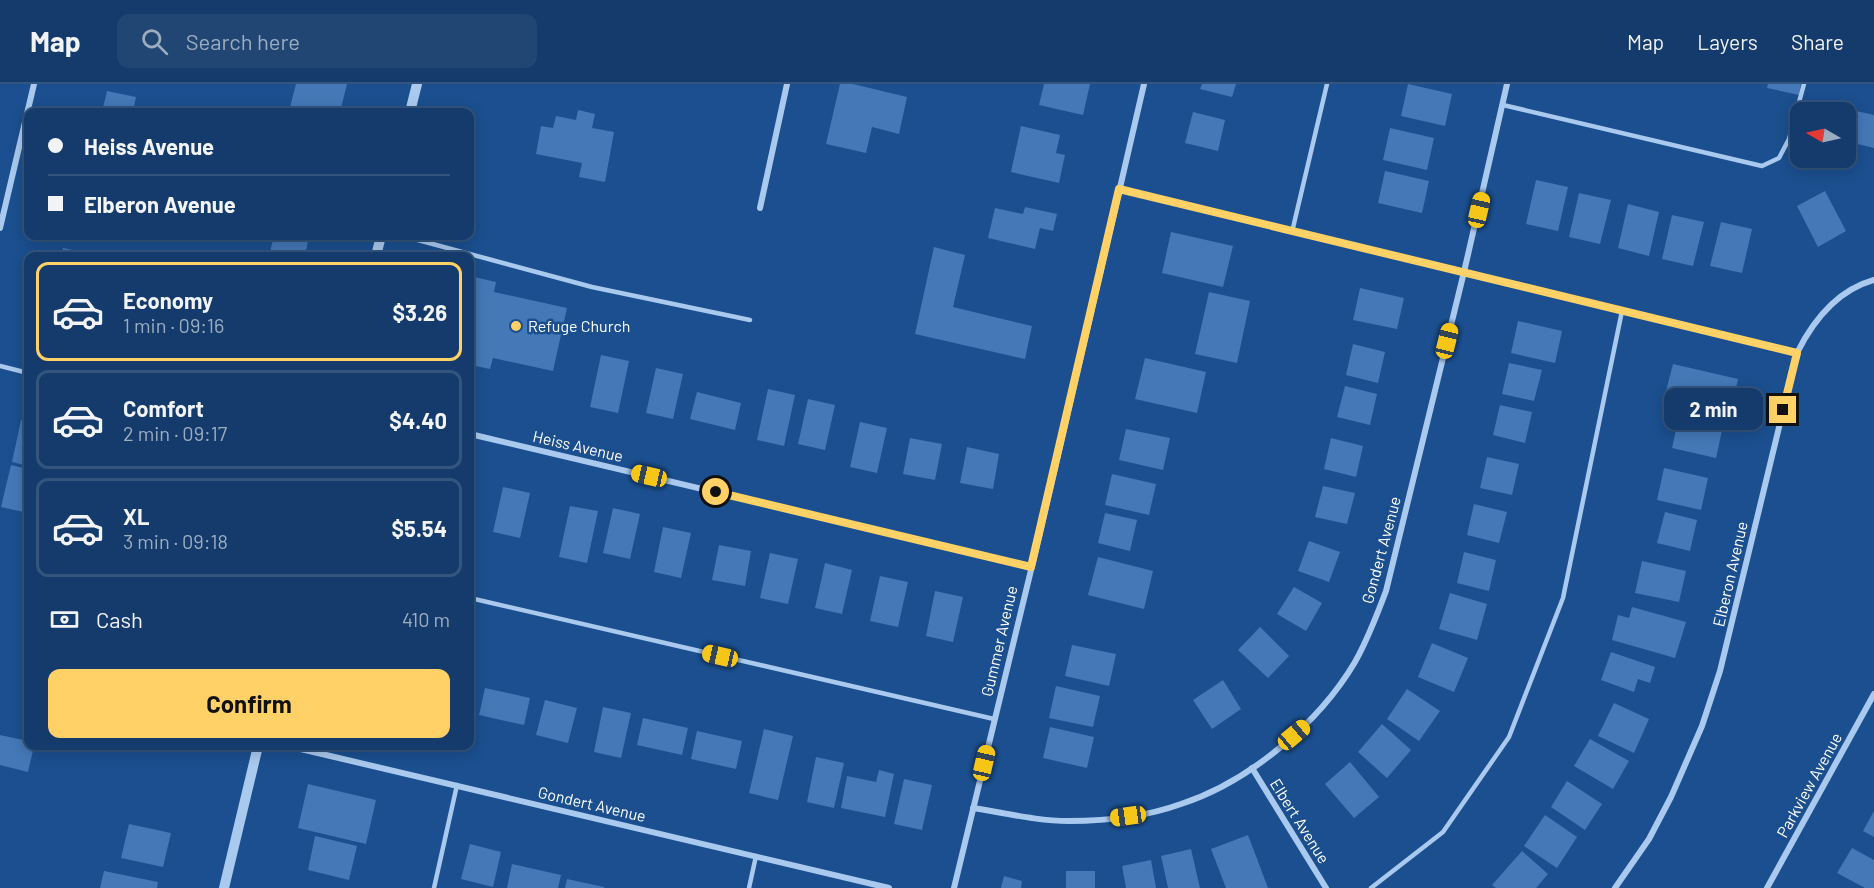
<!DOCTYPE html>
<html lang="en">
<head>
<meta charset="utf-8">
<style>
	:root { --surface:#143b6b; --page:#214673; --text:#f1f3f6; --muted:#9dadc1; --line:#33557e; --accent:#ffd166 }
	body { margin:0; font-family:Barlow,sans-serif; background:var(--page); color:var(--text); height:100vh; display:flex; flex-direction:column; font-size:22px; white-space:nowrap }
	* { box-sizing:border-box; margin:0 }
	p { font-size:20px; color:var(--muted) }
	.icon { flex:none; width:33px; height:33px; fill:none; stroke:currentColor; stroke-width:2; stroke-linecap:round; stroke-linejoin:round }
	.map { position:relative; flex:1; overflow:hidden }
	.sheet { position:absolute; left:24px; top:168px; width:450px; height:498px; display:flex; flex-direction:column; background:var(--surface); border-radius:12px; box-shadow:0 3px 15px #0003,0 0 0 2px var(--line) }
	.sheet>* { flex:none }
	.top-card { position:absolute; left:24px; top:24px; width:450px; height:132px; border-radius:12px; box-shadow:0 3px 15px #0003,0 0 0 2px var(--line); display:grid; align-content:center; height:132px; padding:0 24px; background:var(--surface) }
	.needle { width:39px; rotate:279deg }
	.tools { position:absolute; left:1790px; top:18px; display:grid; gap:12px }
	.tools a { display:grid; place-items:center; width:66px; height:66px; border-radius:12px; background:var(--surface); box-shadow:0 3px 15px #0003,0 0 0 2px var(--line); font-size:30px }
	.end { position:absolute; width:27px; height:27px; margin:-14px; border:8px solid #ffd166; background:#111; box-shadow:0 0 0 3px #111 }
	.from { border-radius:50% }
	.bubble { position:absolute; height:42px; border-radius:12px; background:var(--surface); box-shadow:0 3px 15px #0003,0 0 0 2px var(--line); font-size:20px; font-weight:700; line-height:42px; text-align:center }
	.car { position:absolute; width:18px; height:36px; margin:-18px -9px; border-radius:8px; box-shadow:0 0 4px 2px #0007; background:linear-gradient(#f5c518 24%,#345 0 40%,#f5c518 0 76%,#345 0 86%,#f5c518 0) }
	.top-card b { display:flex; align-items:center; gap:21px; height:57px; font-size:22px }
	.top-card b+b { border-top:2px solid var(--line) }
	.top-card i { width:15px; height:15px; background:var(--text) }
	ul { padding:10px 0 0; list-style:none }
	li { display:flex; align-items:center; gap:18px; height:99px; margin:0 12px 9px; padding:0 12px; border:3px solid var(--line); border-radius:12px }
	li div { flex:1 }
	li b { display:block; font-size:22px }
	li em { font-style:normal; font-weight:700 }
	li.active { border-color:var(--accent) }
	li>.icon { width:54px; height:54px; stroke-width:1.5 }
	.pay { display:flex; align-items:center; gap:15px; height:66px; padding:0 24px; font-size:22px }
	.pay p { margin-inline-start:auto }
	.button { display:flex; gap:12px; margin-top:auto; padding:12px 24px }
	.button a { flex:1; height:69px; border-radius:12px; background:var(--accent); color:#111; font-size:24px; font-weight:700; line-height:69px; text-align:center }
	header { display:flex; align-items:center; gap:36px; box-sizing:border-box; height:84px; padding:0 30px; background:var(--surface); border-bottom:2px solid var(--line) }
	header strong { font-size:28px }
	nav { display:flex; gap:33px; margin-inline-start:auto; font-size:21px }
	.search { width:420px; height:54px; background:var(--page); display:flex; align-items:center; gap:15px; box-sizing:border-box; padding:0 21px; border-radius:12px; color:var(--muted); font-size:22px }
	.map>svg:first-child { display:block }
	.building { fill:#4478b7 }
	.lines { fill:none; stroke-linecap:round; stroke-linejoin:round }
	.service { stroke:#a9c9ee; stroke-width:4.5 }
	.minor { stroke:#a9c9ee; stroke-width:6 }
	.tertiary { stroke:#a9c9ee; stroke-width:10 }
	.route { stroke:#ffd166; stroke-width:8 }
	.poi-dot { fill:#ffd166; stroke:#1b4f8f; stroke-width:2 }
	.labels { text-anchor:middle; stroke-width:5; stroke-linejoin:round; paint-order:stroke }
	.poi-label { font-size:16px; fill:#fff; stroke:#1b4f8f; text-anchor:start }
	.street-label { font-size:16px; fill:#fff; stroke:#1b4f8f }
</style>
</head>
<body>
<header>
<strong>Map</strong>
<div class="search"><svg class="icon" aria-label="search" viewBox="0 0 24 24"><circle cx="10" cy="10" r="6"/><path d="M15 15l6 6"/></svg>Search here</div>
<nav><a>Map</a><a>Layers</a><a>Share</a></nav>
</header>
<div class="map">
<svg width="1874" height="804" viewBox="0 0 1874 804">
	<rect width="100%" height="100%" fill="#1b4f8f"/>
	<!-- building -->
	<g class="building">
		<path d="M 296,0 L 347,0 L 340,28 L 297,28 L 289,27 Z"/>
		<path d="M 840,0 L 853,0 L 907,13 L 899,50 L 872,43 L 866,69 L 826,60 Z"/>
		<path d="M 1044,0 L 1090,0 L 1083,31 L 1039,21 Z"/>
		<path d="M 1202,0 L 1236,0 L 1232,13 L 1200,5 Z"/>
		<path d="M 1408,0 L 1452,10 L 1445,42 L 1401,32 Z"/>
		<path d="M 1768,0 L 1801,0 L 1799,11 L 1767,4 Z"/>
		<path d="M 107,7 L 136,13 L 133,28 L 102,28 Z"/>
		<path d="M 578,26 L 595,30 L 592,44 L 614,48 L 605,98 L 579,93 L 582,79 L 536,70 L 541,42 L 553,44 L 556,32 L 576,36 Z"/>
		<path d="M 1852,26 L 1874,31 L 1874,64 L 1845,57 Z"/>
		<path d="M 1193,28 L 1225,36 L 1218,67 L 1185,59 Z"/>
		<path d="M 1021,42 L 1060,51 L 1056,69 L 1065,71 L 1059,99 L 1011,88 Z"/>
		<path d="M 1390,44 L 1434,54 L 1427,86 L 1383,76 Z"/>
		<path d="M 1385,87 L 1429,97 L 1422,129 L 1378,119 Z"/>
		<path d="M 1536,96 L 1568,103 L 1558,147 L 1526,140 Z"/>
		<path d="M 1825,107 L 1846,147 L 1818,163 L 1797,122 Z"/>
		<path d="M 1579,109 L 1611,116 L 1600,160 L 1569,153 Z"/>
		<path d="M 1628,120 L 1659,128 L 1649,172 L 1618,164 Z"/>
		<path d="M 1025,123 L 1057,130 L 1053,147 L 1040,144 L 1035,165 L 988,154 L 995,124 L 1023,130 Z"/>
		<path d="M 1672,131 L 1704,138 L 1693,182 L 1662,175 Z"/>
		<path d="M 1721,138 L 1752,145 L 1742,189 L 1710,182 Z"/>
		<path d="M 1171,148 L 1233,162 L 1223,203 L 1162,189 Z"/>
		<path d="M 274,152 L 309,152 L 305,172 L 269,172 Z"/>
		<path d="M 934,163 L 965,171 L 953,223 L 1032,242 L 1025,275 L 915,250 Z"/>
		<path d="M 63,164 L 92,170 L 92,172 L 61,172 Z"/>
		<path d="M 470,192 L 496,198 L 494,208 L 567,224 L 553,287 L 493,274 L 490,285 L 470,281 L 473,261 L 470,261 Z"/>
		<path d="M 1360,204 L 1404,214 L 1397,245 L 1353,236 Z"/>
		<path d="M 1209,208 L 1250,217 L 1237,279 L 1195,270 Z"/>
		<path d="M 1518,237 L 1562,247 L 1555,279 L 1511,269 Z"/>
		<path d="M 1353,260 L 1385,268 L 1378,299 L 1346,291 Z"/>
		<path d="M 601,271 L 629,277 L 618,329 L 590,323 Z"/>
		<path d="M 1145,274 L 1206,288 L 1197,329 L 1135,315 Z"/>
		<path d="M 1509,279 L 1542,286 L 1534,317 L 1502,310 Z"/>
		<path d="M 1673,280 L 1738,295 L 1731,326 L 1665,311 Z"/>
		<path d="M 656,284 L 683,290 L 673,335 L 646,329 Z"/>
		<path d="M 1345,302 L 1377,310 L 1370,341 L 1337,333 Z"/>
		<path d="M 768,305 L 795,311 L 784,362 L 757,356 Z"/>
		<path d="M 697,308 L 741,319 L 735,346 L 690,335 Z"/>
		<path d="M 808,315 L 835,321 L 825,366 L 798,360 Z"/>
		<path d="M 1500,321 L 1532,328 L 1525,359 L 1493,351 Z"/>
		<path d="M 1679,332 L 1723,342 L 1716,374 L 1672,364 Z"/>
		<path d="M 21,336 L 28,337 L 28,382 L 12,378 Z"/>
		<path d="M 860,338 L 887,344 L 877,389 L 850,383 Z"/>
		<path d="M 1126,345 L 1170,354 L 1163,386 L 1119,376 Z"/>
		<path d="M 910,354 L 942,360 L 935,396 L 903,390 Z"/>
		<path d="M 1331,354 L 1363,362 L 1356,393 L 1324,385 Z"/>
		<path d="M 967,363 L 999,370 L 993,405 L 960,399 Z"/>
		<path d="M 1487,373 L 1519,380 L 1512,411 L 1480,404 Z"/>
		<path d="M 11,381 L 28,385 L 28,429 L 1,423 Z"/>
		<path d="M 1664,384 L 1708,394 L 1701,426 L 1657,416 Z"/>
		<path d="M 1112,390 L 1156,400 L 1149,431 L 1105,421 Z"/>
		<path d="M 1323,402 L 1355,409 L 1347,440 L 1315,433 Z"/>
		<path d="M 503,403 L 530,409 L 520,454 L 493,448 Z"/>
		<path d="M 1474,420 L 1507,428 L 1499,459 L 1467,451 Z"/>
		<path d="M 570,422 L 598,427 L 587,479 L 559,473 Z"/>
		<path d="M 613,424 L 640,430 L 630,475 L 603,469 Z"/>
		<path d="M 1665,428 L 1697,436 L 1690,467 L 1657,459 Z"/>
		<path d="M 1105,429 L 1137,436 L 1130,467 L 1098,459 Z"/>
		<path d="M 663,443 L 691,449 L 681,494 L 654,488 Z"/>
		<path d="M 1309,457 L 1340,468 L 1329,498 L 1298,487 Z"/>
		<path d="M 719,461 L 751,467 L 745,502 L 712,496 Z"/>
		<path d="M 1464,468 L 1496,476 L 1489,507 L 1457,499 Z"/>
		<path d="M 770,469 L 798,475 L 788,520 L 760,514 Z"/>
		<path d="M 1098,473 L 1153,487 L 1144,525 L 1088,511 Z"/>
		<path d="M 1642,477 L 1686,487 L 1679,518 L 1635,509 Z"/>
		<path d="M 825,479 L 852,486 L 842,530 L 815,524 Z"/>
		<path d="M 880,492 L 908,498 L 898,543 L 870,537 Z"/>
		<path d="M 1294,503 L 1322,519 L 1306,547 L 1277,530 Z"/>
		<path d="M 935,507 L 963,513 L 953,558 L 926,552 Z"/>
		<path d="M 1450,509 L 1487,520 L 1477,556 L 1439,545 Z"/>
		<path d="M 1632,523 L 1686,538 L 1675,574 L 1612,556 L 1618,531 L 1629,534 Z"/>
		<path d="M 1260,543 L 1289,572 L 1268,594 L 1238,566 Z"/>
		<path d="M 1432,559 L 1468,574 L 1454,608 L 1418,593 Z"/>
		<path d="M 1072,561 L 1116,570 L 1109,602 L 1065,592 Z"/>
		<path d="M 1611,568 L 1655,583 L 1650,599 L 1638,595 L 1634,608 L 1601,596 Z"/>
		<path d="M 1223,596 L 1241,625 L 1212,645 L 1193,616 Z"/>
		<path d="M 1056,602 L 1100,612 L 1093,643 L 1049,634 Z"/>
		<path d="M 485,604 L 530,614 L 524,641 L 479,631 Z"/>
		<path d="M 1407,605 L 1440,627 L 1419,657 L 1387,635 Z"/>
		<path d="M 545,616 L 577,624 L 568,659 L 536,651 Z"/>
		<path d="M 1614,619 L 1649,635 L 1634,669 L 1598,652 Z"/>
		<path d="M 603,623 L 631,629 L 621,674 L 594,668 Z"/>
		<path d="M 643,634 L 688,644 L 682,671 L 637,661 Z"/>
		<path d="M 1382,640 L 1411,666 L 1387,694 L 1358,668 Z"/>
		<path d="M 1050,643 L 1094,653 L 1087,684 L 1043,674 Z"/>
		<path d="M 764,645 L 793,652 L 778,716 L 749,709 Z"/>
		<path d="M 697,647 L 742,657 L 736,685 L 691,675 Z"/>
		<path d="M 0,651 L 28,657 L 28,662 L 34,662 L 28,688 L 0,681 Z"/>
		<path d="M 1590,655 L 1629,677 L 1613,705 L 1574,682 Z"/>
		<path d="M 816,673 L 844,679 L 834,724 L 807,718 Z"/>
		<path d="M 1350,678 L 1379,713 L 1354,734 L 1325,700 Z"/>
		<path d="M 879,686 L 894,690 L 885,733 L 841,724 L 847,692 L 876,698 Z"/>
		<path d="M 904,695 L 932,701 L 922,746 L 894,740 Z"/>
		<path d="M 1567,697 L 1602,720 L 1585,746 L 1551,723 Z"/>
		<path d="M 308,700 L 376,716 L 366,760 L 298,744 Z"/>
		<path d="M 1874,727 L 1874,753 L 1863,747 Z"/>
		<path d="M 1545,731 L 1577,753 L 1557,784 L 1524,762 Z"/>
		<path d="M 129,740 L 171,749 L 163,783 L 121,774 Z"/>
		<path d="M 1248,751 L 1268,804 L 1226,804 L 1211,765 Z"/>
		<path d="M 315,752 L 357,762 L 349,796 L 308,786 Z"/>
		<path d="M 470,760 L 501,768 L 493,803 L 461,795 Z"/>
		<path d="M 1852,764 L 1874,776 L 1874,804 L 1865,804 L 1837,789 Z"/>
		<path d="M 1191,765 L 1200,804 L 1168,804 L 1161,772 Z"/>
		<path d="M 1522,767 L 1548,790 L 1536,804 L 1496,804 L 1492,801 Z"/>
		<path d="M 1151,776 L 1156,804 L 1126,804 L 1122,782 Z"/>
		<path d="M 512,780 L 561,791 L 558,804 L 507,804 Z"/>
		<path d="M 104,787 L 158,798 L 157,804 L 100,804 Z"/>
		<rect x="1066" y="787" width="29" height="17"/>
		<path d="M 1004,792 L 1022,797 L 1021,804 L 1001,804 Z"/>
		<path d="M 567,795 L 604,803 L 604,804 L 565,804 Z"/>
	</g>
	<g class="lines">
		<!-- service -->
		<g class="service">
			<path d="M 1503,21 L 1762,82 L 1779,74 L 1789,55 L 1804,0"/>
			<path d="M 1292,148 L 1327,0"/>
			<path d="M 403,152 L 592,203 L 750,236"/>
			<path d="M 0,282 L 28,289"/>
			<path d="M 470,514 L 994,635"/>
			<path d="M 434,804 L 457,701"/>
			<path d="M 749,804 L 756,772"/>
			<path d="M 1371,804 L 1443,748 L 1509,653 L 1563,514 L 1622,227"/>
		</g>
		<!-- minor -->
		<g class="minor">
			<path d="M 1119,105 L 1797,269"/>
			<path d="M 760,124 L 787,0"/>
			<path d="M 0,144 L 34,0"/>
			<path d="M 470,350 L 1031,483"/>
			<path d="M 288,662 L 889,804"/>
			<path d="M 1252,684 L 1326,804"/>
			<path d="M 973,724 C 1005,729 1037,737 1069,737 C 1106,737 1145,733 1181,720 C 1249,698 1319,639 1355,578 C 1368,555 1377,531 1386,507 L 1464,188 L 1507,0"/>
			<path d="M 954,804 L 1040,449 L 1144,0"/>
			<path d="M 1615,804 L 1649,755 L 1671,713 L 1702,642 L 1720,587 L 1797,269 C 1813,237 1838,206 1874,196"/>
			<path d="M 1767,804 L 1874,610"/>
		</g>
		<!-- tertiary -->
		<g class="tertiary">
			<path d="M 410,28 L 417,0"/>
			<path d="M 376,172 L 381,152"/>
			<path d="M 224,804 L 258,662"/>
		</g>
	</g>
	<g class="lines">
		<!-- route -->
		<path class="route" d="M 716,408 L 1031,483 L 1119,105 L 1797,269 L 1783,326"/>
	</g>
	<!-- markers -->
	<circle class="poi-dot" cx="516" cy="242" r="6"/>
	<g class="labels">
		<!-- poi labels -->
		<g class="poi-label">
			<text x="528" y="248">Refuge Church</text>
		</g>
		<!-- street labels -->
		<g class="street-label">
			<text transform="translate(578 362) rotate(13)" y="6">Heiss Avenue</text>
			<text transform="translate(1381 466) rotate(-75)" y="6">Gondert Avenue</text>
			<text transform="translate(1730 490) rotate(-77)" y="6">Elberon Avenue</text>
			<text transform="translate(999 557) rotate(-77)" y="6">Gummer Avenue</text>
			<text transform="translate(1809 701) rotate(-61)" y="6">Parkview Avenue</text>
			<text transform="translate(592 720) rotate(13)" y="6">Gondert Avenue</text>
			<text transform="translate(1300 737) rotate(58)" y="6">Elbert Avenue</text>
		</g>
	</g>
</svg>
<div class="tools">
<a><svg class="needle" viewBox="-14 -14 28 28"><path d="M0-13l5 13h-10z" fill="#e53935"/><path d="M0 13l5-13h-10z" fill="#9dadc1"/></svg></a>
</div>
<i class="end from" style="left:716px;top:408px"></i>
<i class="end" style="left:1783px;top:326px"></i>
<div class="bubble" style="left:1664px;top:304px;width:99px">2 min</div>
<i class="car" style="left:1479px;top:126px;rotate:13deg"></i>
<i class="car" style="left:1447px;top:257px;rotate:14deg"></i>
<i class="car" style="left:649px;top:392px;rotate:283deg"></i>
<i class="car" style="left:720px;top:572px;rotate:283deg"></i>
<i class="car" style="left:1294px;top:651px;rotate:50deg"></i>
<i class="car" style="left:984px;top:679px;rotate:13deg"></i>
<i class="car" style="left:1128px;top:732px;rotate:262deg"></i>
<div class="top-card">
<b><i class="from"></i>Heiss Avenue</b>
<b><i></i>Elberon Avenue</b>
</div>
<section class="sheet">
<ul>
<li class="active"><svg class="icon" aria-label="car" viewBox="0 0 24 24"><path d="M5 17H2v-5l4-1 3-4h7l3 4 3 1v5h-3M9 17h6M6 11h13"/><circle cx="7" cy="17" r="2"/><circle cx="17" cy="17" r="2"/></svg><div><b>Economy</b><p>1 min · 09:16</p></div><em>$3.26</em></li>
<li><svg class="icon" aria-label="car" viewBox="0 0 24 24"><path d="M5 17H2v-5l4-1 3-4h7l3 4 3 1v5h-3M9 17h6M6 11h13"/><circle cx="7" cy="17" r="2"/><circle cx="17" cy="17" r="2"/></svg><div><b>Comfort</b><p>2 min · 09:17</p></div><em>$4.40</em></li>
<li><svg class="icon" aria-label="car" viewBox="0 0 24 24"><path d="M5 17H2v-5l4-1 3-4h7l3 4 3 1v5h-3M9 17h6M6 11h13"/><circle cx="7" cy="17" r="2"/><circle cx="17" cy="17" r="2"/></svg><div><b>XL</b><p>3 min · 09:18</p></div><em>$5.54</em></li>
</ul>
<div class="pay"><svg class="icon" aria-label="cash" viewBox="0 0 24 24"><path d="M3 7h18v10H3z"/><circle cx="12" cy="12" r="2"/></svg>Cash<p>410 m</p></div>
<div class="button"><a>Confirm</a></div>
</section>
</div>
</body>
</html>
